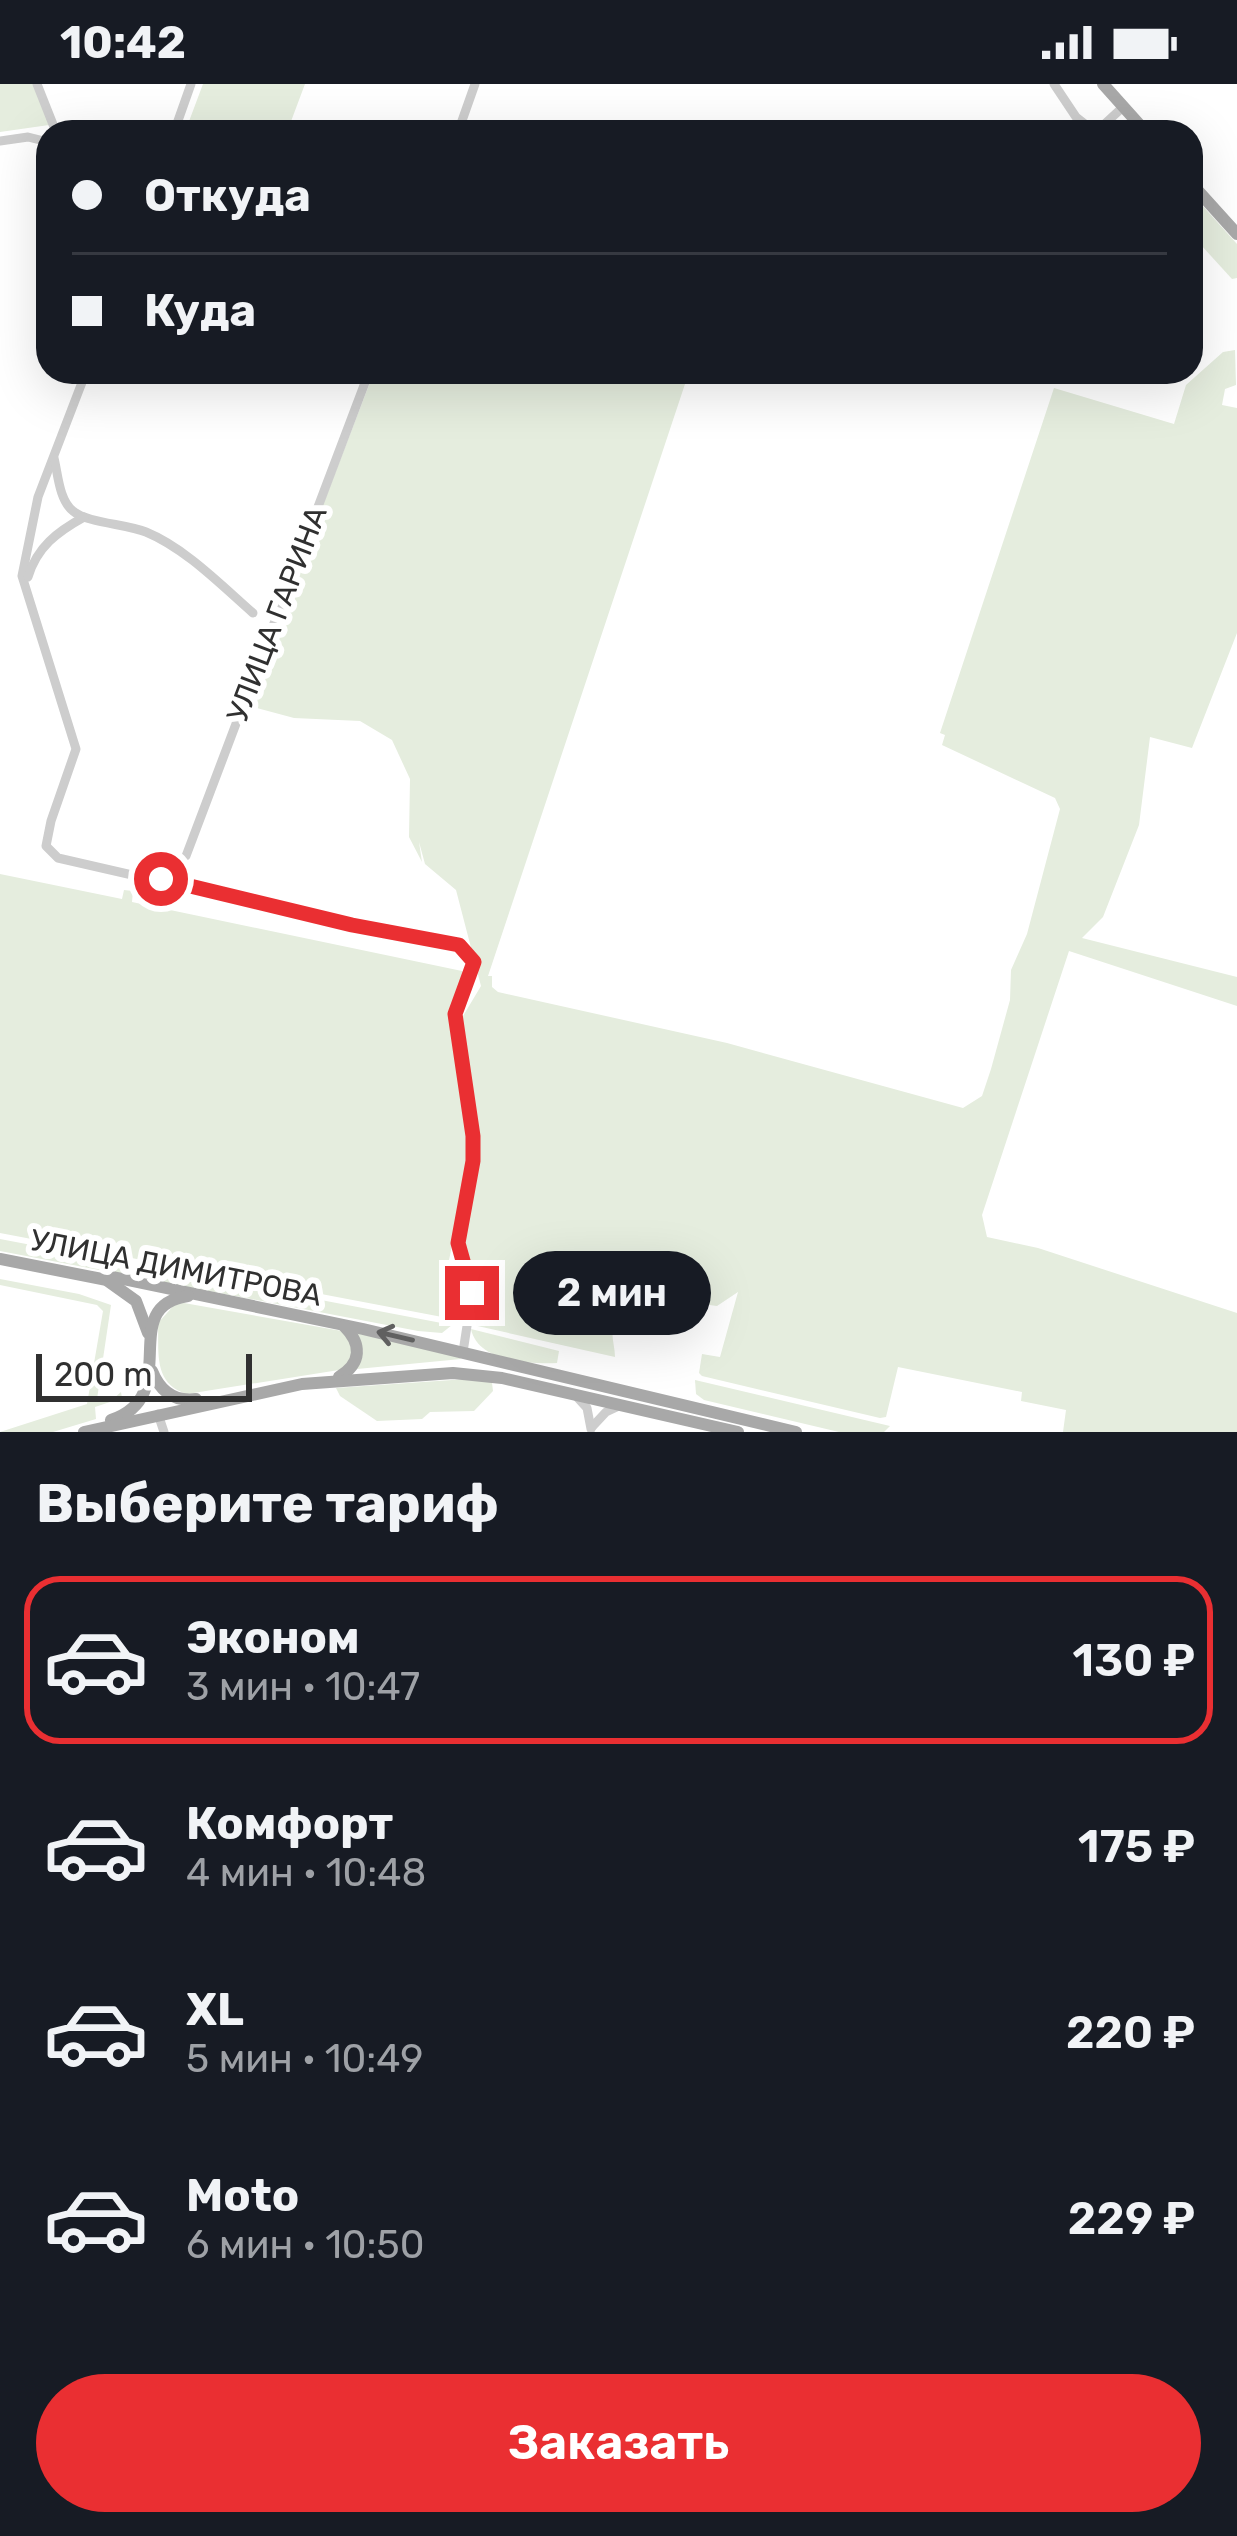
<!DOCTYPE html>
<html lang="ru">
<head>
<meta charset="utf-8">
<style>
	:root { --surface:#171b24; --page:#20242c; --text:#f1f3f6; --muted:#9ea1a6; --line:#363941; --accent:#ea2f32 }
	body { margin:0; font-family:Rubik,sans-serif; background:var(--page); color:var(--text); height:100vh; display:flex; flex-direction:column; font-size:45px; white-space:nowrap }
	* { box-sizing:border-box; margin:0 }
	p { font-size:39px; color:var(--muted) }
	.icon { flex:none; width:66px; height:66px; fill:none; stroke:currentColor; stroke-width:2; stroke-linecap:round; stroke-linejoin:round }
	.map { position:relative; height:1348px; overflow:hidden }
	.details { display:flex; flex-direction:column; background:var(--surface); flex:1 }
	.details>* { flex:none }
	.top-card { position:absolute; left:36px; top:36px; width:1167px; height:264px; border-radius:36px; box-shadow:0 12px 48px #0002; display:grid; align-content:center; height:264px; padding:0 36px; background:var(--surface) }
	.scale { position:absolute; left:36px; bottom:30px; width:216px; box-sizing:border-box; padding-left:12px; border:6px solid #303030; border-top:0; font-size:33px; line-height:42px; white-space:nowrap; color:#303030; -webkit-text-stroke:9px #fff; paint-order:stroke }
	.end { position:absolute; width:54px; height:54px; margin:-27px; border:15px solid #ea2f32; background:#fff; box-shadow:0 0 0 6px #fff }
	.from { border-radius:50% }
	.bubble { position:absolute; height:84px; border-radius:42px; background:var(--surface); box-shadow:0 12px 48px #0002; font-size:39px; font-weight:600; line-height:84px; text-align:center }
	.top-card b { display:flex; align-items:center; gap:42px; height:114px; font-size:45px }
	.top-card b+b { border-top:3px solid var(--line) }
	.top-card i { width:30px; height:30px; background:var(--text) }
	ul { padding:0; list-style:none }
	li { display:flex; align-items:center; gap:36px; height:168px; margin:0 24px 18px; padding:0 12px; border:6px solid transparent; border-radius:36px }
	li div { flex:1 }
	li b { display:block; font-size:45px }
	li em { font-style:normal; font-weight:600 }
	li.selected { border-color:var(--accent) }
	li>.icon { width:108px; height:108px; stroke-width:1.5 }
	h2 { padding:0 36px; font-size:54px; line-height:144px }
	.button { display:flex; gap:24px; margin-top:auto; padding:24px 36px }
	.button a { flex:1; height:138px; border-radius:72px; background:var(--accent); color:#fff; font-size:48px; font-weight:600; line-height:138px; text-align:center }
	.status { display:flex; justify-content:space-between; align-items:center; height:84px; padding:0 60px; background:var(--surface); direction:ltr }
	.status svg { height:33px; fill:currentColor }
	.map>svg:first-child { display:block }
	.green { fill:#e5edde }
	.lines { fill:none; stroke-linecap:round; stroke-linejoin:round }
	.minor { stroke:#cdcdcd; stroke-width:9 }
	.major { stroke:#a8a8a8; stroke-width:12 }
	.oneway { stroke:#606060 }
	.route { stroke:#ea2f32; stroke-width:15 }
	.labels { text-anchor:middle; stroke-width:12; stroke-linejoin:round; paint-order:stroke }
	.street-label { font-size:30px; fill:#303030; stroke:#fff }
</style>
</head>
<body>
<div class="status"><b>10:42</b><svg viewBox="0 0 49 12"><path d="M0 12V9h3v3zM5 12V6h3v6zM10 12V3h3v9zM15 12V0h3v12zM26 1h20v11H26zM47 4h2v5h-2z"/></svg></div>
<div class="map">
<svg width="1237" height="1348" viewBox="0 0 1237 1348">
	<rect width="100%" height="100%" fill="#fff"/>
	<!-- green -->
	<g class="green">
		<path d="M 0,0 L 34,0 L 49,41 L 0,48 Z"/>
		<path d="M 203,0 L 305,0 L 287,48 L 185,48 Z"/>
		<path d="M 1191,109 L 1237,160 L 1237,194 L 1232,195 L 1191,150 Z"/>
		<path d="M 1235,266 L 1236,301 L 1225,305 L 1222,321 L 1237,324 L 1237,549 L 1192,664 L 1150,653 L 1139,741 L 1103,833 L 1082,854 L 1237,893 L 1237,922 L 1069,867 L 982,1131 L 987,1153 L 1038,1164 L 1237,1229 L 1237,1348 L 1063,1348 L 1066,1326 L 1021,1317 L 1022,1308 L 898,1283 L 886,1333 L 880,1334 L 702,1292 L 699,1289 L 702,1270 L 720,1273 L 738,1208 L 717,1222 L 634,1211 C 630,1224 616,1230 613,1244 C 611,1253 615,1263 615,1273 L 473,1241 L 476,1227 L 486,1218 L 497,1220 L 498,1215 L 478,1206 L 463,1158 L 478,1068 L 460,947 L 463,932 L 481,902 L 456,806 L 425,780 L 419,758 L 422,778 L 409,753 L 410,695 L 392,656 L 360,637 L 294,634 L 246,621 L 374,288 L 689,288 L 488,892 L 492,892 L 492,903 L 498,908 L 727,959 L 963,1024 L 982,1012 L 991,985 L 1010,916 L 1011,886 L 1027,850 L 1060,725 L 1055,714 L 942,661 L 945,651 L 940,649 L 1054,304 L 1174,340 L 1186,301 L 1223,268 Z"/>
		<path d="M 0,790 L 122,815 L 124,806 L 133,807 L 132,818 L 462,887 L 466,893 L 453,922 L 469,1078 L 447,1186 L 453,1202 L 466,1210 L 458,1236 L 0,1149 Z"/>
		<path d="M 0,1155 L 452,1241 L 442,1249 L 418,1247 L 0,1167 Z"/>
		<path d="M 0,1195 L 79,1210 L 111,1221 L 97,1315 L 112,1316 L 121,1308 L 122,1314 L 95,1323 L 96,1335 L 53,1348 L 0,1348 L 87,1320 L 103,1227 L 97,1221 L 0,1201 Z"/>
		<path d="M 184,1219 L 342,1247 L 352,1259 L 351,1278 L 339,1286 L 187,1310 C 153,1300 159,1269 158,1239 L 175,1220 Z"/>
		<path d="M 471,1245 L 559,1267 L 557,1279 C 529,1280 478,1278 471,1245 Z"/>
		<path d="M 357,1247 L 459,1273 L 461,1275 L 357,1285 L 363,1267 Z"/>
		<path d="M 481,1294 L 492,1299 L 493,1307 L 474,1327 L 430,1328 L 422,1335 L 377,1337 L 340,1312 L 336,1304 Z"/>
		<path d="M 695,1296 L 890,1342 L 884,1348 L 839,1348 L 704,1316 L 696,1310 Z"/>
	</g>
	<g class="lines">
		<!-- minor -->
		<g class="minor">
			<path d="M 37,0 L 56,48"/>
			<path d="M 1054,0 L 1076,33 L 1095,48"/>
			<path d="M 174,48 L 191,0"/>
			<path d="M 458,48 L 475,0"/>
			<path d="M 1096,48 L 1123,23"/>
			<path d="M 0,57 L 28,53 L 48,58"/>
			<path d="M 86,288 L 38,413 L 22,492 L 76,665 L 51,737 L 46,762 L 58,774 L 351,841 L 459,861 L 474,878 L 455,930 L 473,1052 L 473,1077 L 458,1159 L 473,1203 L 463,1268"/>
			<path d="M 54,374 C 58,390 59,416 73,427 C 87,439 127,440 146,448 C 185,464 221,501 253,529"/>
			<path d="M 28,493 C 37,463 57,448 84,433"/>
			<path d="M 186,772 L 369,288"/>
			<path d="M 577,1313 L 587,1324 L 591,1345"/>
			<path d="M 158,1330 L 164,1348"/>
			<path d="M 592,1343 L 606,1328 L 621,1321"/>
		</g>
		<!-- major -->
		<g class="major">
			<path d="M 1103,0 L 1146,48"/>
			<path d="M 1191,99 L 1237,150"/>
			<path d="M 0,1175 L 107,1196 L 113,1193 L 363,1245 L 796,1348"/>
			<path d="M 108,1197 L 136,1217 L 148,1249"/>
			<path d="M 152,1287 C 160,1307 174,1318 196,1315"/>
			<path d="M 339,1293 C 362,1279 362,1260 344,1242"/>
			<path d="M 111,1336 C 185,1312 115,1222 188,1212"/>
			<path d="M 84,1348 L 302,1300 L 453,1289 L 502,1294 L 738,1348"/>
		</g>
	</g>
	<!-- one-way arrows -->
	<defs><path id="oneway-shaft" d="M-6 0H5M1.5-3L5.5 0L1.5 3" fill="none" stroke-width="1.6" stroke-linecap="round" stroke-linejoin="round" transform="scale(3)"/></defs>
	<use class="oneway" href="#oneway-shaft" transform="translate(395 1252) rotate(-167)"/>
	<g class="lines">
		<!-- route -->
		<path class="route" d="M 161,795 L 352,841 L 459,861 L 474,878 L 455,930 L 473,1052 L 473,1077 L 458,1159 L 472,1209"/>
	</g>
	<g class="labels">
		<!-- street labels -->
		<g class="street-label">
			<text transform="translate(277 530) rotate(-69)" y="10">УЛИЦА ГАРИНА</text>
			<text transform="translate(176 1184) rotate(11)" y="10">УЛИЦА ДИМИТРОВА</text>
		</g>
	</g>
</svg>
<div class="scale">200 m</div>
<i class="end from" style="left:161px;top:795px"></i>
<i class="end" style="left:472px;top:1209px"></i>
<div class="bubble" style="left:513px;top:1167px;width:198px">2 мин</div>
<div class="top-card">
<b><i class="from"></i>Откуда</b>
<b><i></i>Куда</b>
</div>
</div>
<section class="details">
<h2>Выберите тариф</h2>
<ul>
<li class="selected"><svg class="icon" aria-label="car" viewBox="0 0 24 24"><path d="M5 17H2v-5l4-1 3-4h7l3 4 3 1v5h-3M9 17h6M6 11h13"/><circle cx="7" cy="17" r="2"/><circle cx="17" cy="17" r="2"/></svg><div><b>Эконом</b><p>3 мин · 10:47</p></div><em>130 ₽</em></li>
<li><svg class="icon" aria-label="car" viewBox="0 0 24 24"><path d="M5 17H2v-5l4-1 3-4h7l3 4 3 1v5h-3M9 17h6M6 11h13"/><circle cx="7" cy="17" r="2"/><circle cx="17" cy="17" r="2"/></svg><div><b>Комфорт</b><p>4 мин · 10:48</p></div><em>175 ₽</em></li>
<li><svg class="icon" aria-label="car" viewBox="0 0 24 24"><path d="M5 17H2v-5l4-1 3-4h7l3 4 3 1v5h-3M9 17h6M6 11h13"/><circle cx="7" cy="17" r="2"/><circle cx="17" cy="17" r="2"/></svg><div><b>XL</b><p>5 мин · 10:49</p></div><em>220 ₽</em></li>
<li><svg class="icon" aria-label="car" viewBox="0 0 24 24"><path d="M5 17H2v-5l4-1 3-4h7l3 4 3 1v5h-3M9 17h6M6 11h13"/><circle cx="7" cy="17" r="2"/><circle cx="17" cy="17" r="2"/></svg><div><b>Moto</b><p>6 мин · 10:50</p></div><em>229 ₽</em></li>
</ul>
<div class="button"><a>Заказать</a></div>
</section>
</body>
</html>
